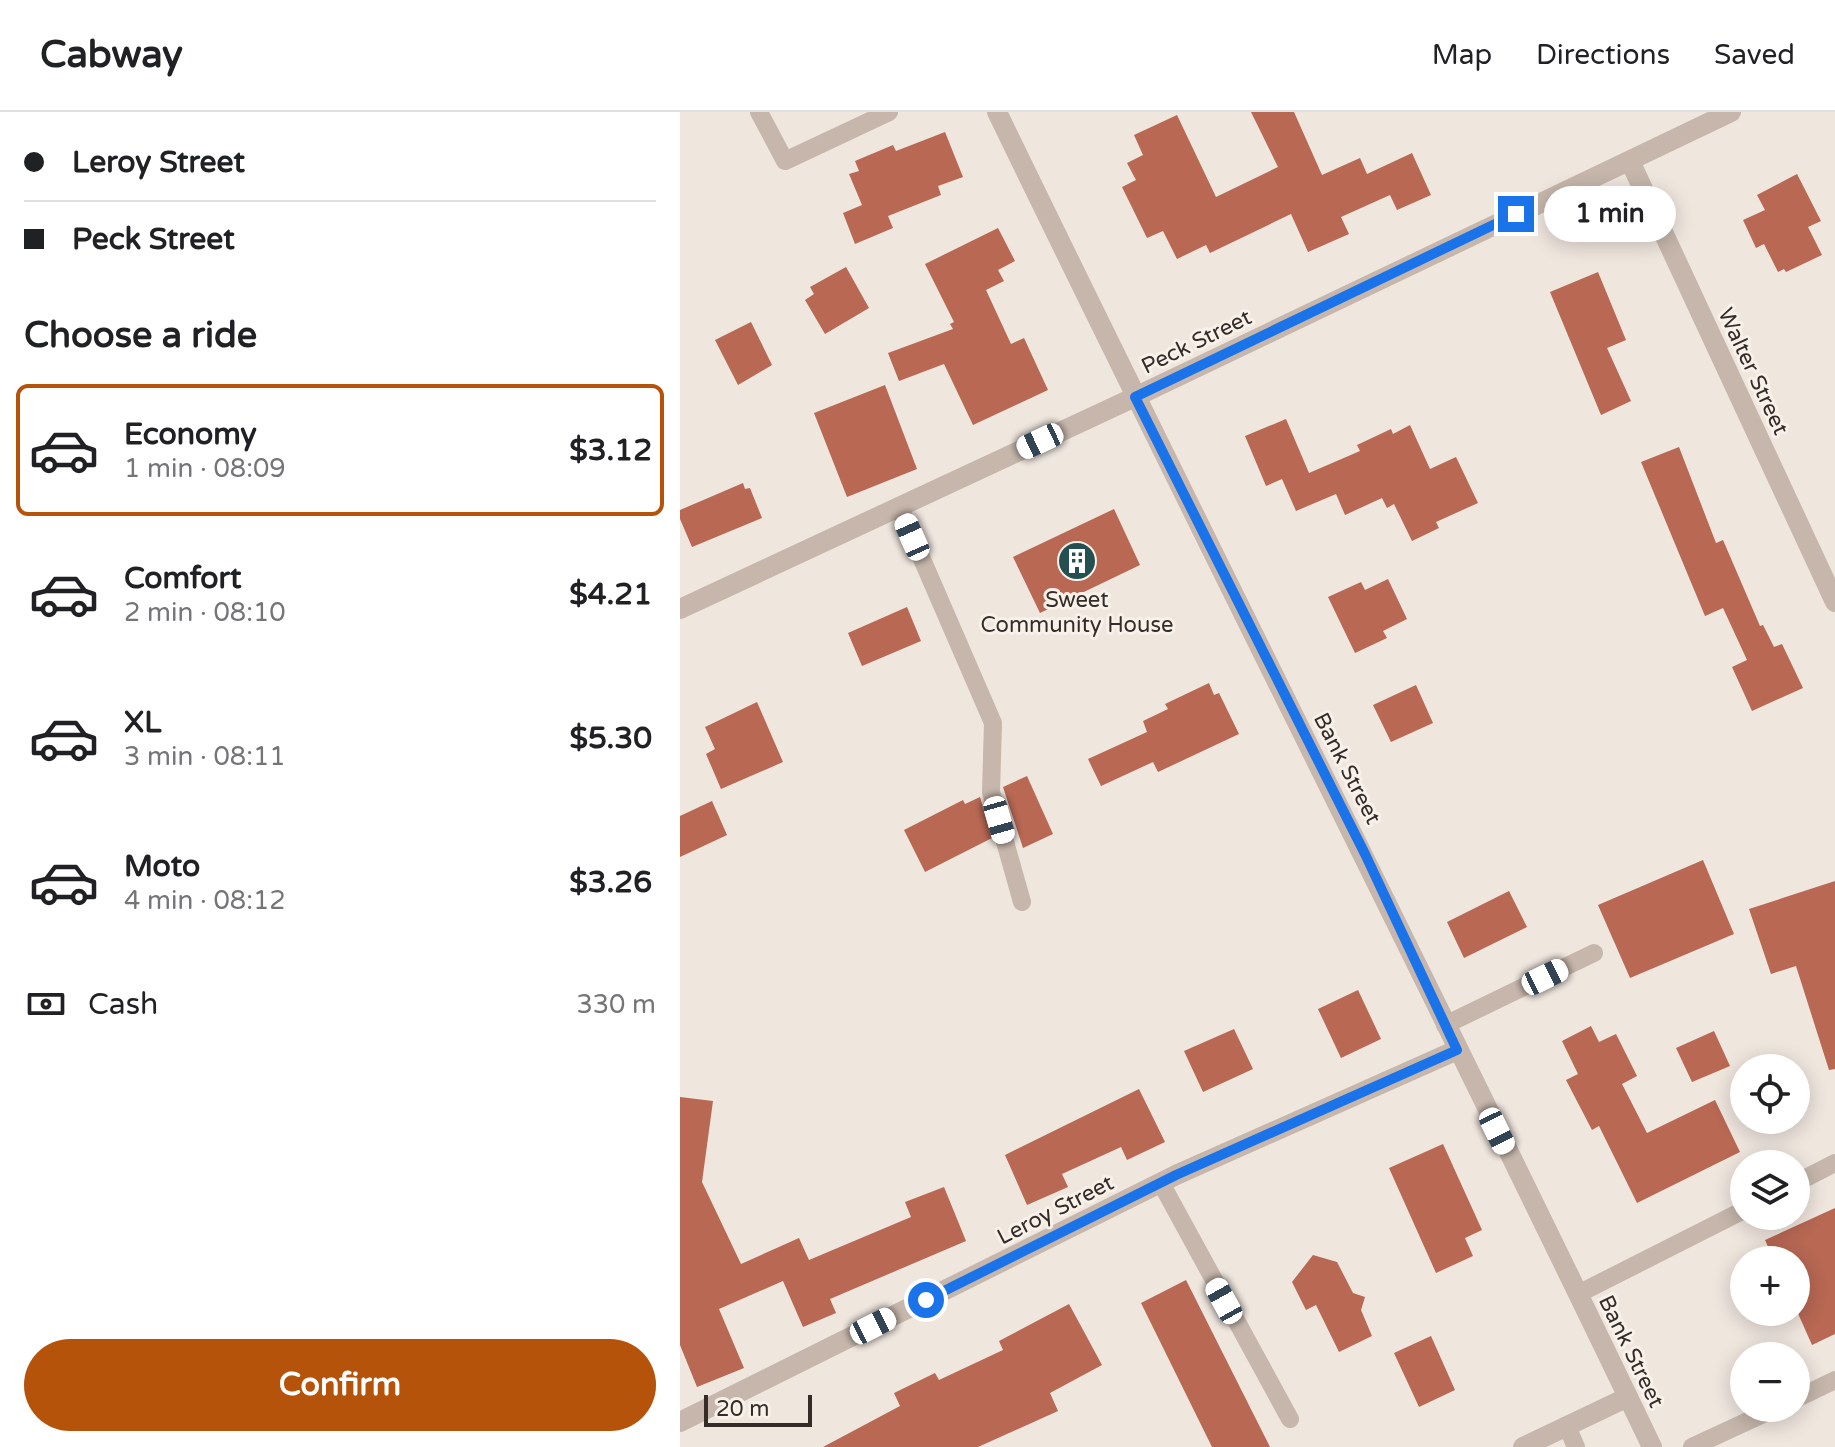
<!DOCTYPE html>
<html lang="en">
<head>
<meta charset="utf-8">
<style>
	:root { --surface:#fff; --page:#f2f2f2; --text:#202124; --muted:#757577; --line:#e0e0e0; --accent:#b45309 }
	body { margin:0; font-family:"Varela Round",sans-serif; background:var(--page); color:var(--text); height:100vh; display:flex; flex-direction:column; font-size:30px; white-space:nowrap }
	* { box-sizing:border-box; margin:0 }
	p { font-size:26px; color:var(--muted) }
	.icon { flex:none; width:44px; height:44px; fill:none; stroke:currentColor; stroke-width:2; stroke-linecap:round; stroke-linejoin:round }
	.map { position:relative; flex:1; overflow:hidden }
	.panel { display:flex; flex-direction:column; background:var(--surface); width:680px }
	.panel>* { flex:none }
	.guide { display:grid; align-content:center; height:176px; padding:0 24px; background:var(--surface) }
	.fabs { position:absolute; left:1050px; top:942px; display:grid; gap:16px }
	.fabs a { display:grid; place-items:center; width:80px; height:80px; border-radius:50%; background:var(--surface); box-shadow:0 4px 20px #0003; font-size:40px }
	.scale { position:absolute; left:24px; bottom:20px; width:108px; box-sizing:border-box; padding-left:8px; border:4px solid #352c29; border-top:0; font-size:22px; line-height:28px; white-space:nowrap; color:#352c29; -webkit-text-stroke:6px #f7f1ea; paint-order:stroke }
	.end { position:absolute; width:36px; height:36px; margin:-18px; border:10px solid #1a73e8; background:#fff; box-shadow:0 0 0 4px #fff }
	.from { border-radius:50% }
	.bubble { position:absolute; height:56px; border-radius:28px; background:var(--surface); box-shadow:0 4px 20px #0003; font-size:26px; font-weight:700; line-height:56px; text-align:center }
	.car { position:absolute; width:24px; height:48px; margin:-24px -12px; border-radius:10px; box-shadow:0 0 6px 2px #0007; background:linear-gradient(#fff 24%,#345 0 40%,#fff 0 76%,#345 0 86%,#fff 0) }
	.guide b { display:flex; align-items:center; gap:28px; height:76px; font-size:30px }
	.guide b+b { border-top:2px solid var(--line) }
	.guide i { width:20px; height:20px; background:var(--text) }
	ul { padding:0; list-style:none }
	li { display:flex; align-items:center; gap:24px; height:132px; margin:0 16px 12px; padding:0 8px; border:4px solid transparent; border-radius:12px }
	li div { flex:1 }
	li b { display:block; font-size:30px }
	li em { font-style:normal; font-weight:700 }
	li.current { border-color:var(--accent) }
	li>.icon { width:72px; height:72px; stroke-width:1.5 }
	h2 { padding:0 24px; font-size:36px; line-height:96px }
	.pay { display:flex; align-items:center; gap:20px; height:88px; padding:0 24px; font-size:30px }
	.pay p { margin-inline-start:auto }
	.cta { display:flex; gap:16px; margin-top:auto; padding:16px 24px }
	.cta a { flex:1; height:92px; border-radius:48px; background:var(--accent); color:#fff; font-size:32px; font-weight:700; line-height:92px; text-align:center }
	header { display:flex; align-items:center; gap:48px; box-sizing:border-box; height:112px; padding:0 40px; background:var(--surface); border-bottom:2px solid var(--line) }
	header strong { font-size:38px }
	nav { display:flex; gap:44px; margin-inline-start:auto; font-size:28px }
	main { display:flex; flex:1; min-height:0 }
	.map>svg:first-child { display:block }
	.building { fill:#b86853 }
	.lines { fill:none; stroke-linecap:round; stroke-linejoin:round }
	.lane { stroke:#c6b6ab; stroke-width:18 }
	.street { stroke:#c6b6ab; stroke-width:20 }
	.route { stroke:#1a73e8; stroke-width:10 }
	.labels { text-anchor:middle; stroke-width:6; stroke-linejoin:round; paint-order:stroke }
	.street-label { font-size:22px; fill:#352c29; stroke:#f7f1ea }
	.poi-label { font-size:22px; fill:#352c29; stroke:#f7f1ea }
</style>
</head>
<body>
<header>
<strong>Cabway</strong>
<nav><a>Map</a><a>Directions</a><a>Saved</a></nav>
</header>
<main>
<section class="panel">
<div class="guide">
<b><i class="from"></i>Leroy Street</b>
<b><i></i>Peck Street</b>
</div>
<h2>Choose a ride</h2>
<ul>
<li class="current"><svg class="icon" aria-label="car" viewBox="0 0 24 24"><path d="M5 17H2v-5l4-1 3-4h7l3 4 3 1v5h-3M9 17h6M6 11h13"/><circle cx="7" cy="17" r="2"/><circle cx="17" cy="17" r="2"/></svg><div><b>Economy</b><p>1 min · 08:09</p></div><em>$3.12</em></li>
<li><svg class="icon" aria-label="car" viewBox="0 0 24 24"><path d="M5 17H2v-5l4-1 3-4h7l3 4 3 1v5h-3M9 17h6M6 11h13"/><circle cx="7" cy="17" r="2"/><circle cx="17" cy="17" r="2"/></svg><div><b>Comfort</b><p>2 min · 08:10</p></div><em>$4.21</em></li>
<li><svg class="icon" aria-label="car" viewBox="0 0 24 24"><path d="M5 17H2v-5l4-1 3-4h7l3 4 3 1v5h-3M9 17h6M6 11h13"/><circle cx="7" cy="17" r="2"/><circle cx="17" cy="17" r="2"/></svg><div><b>XL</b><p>3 min · 08:11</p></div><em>$5.30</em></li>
<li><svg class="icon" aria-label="car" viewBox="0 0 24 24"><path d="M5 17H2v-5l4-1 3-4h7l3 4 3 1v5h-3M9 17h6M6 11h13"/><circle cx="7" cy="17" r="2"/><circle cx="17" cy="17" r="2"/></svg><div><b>Moto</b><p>4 min · 08:12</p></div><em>$3.26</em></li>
</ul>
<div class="pay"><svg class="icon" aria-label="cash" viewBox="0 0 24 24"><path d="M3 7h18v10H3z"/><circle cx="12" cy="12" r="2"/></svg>Cash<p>330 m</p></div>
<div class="cta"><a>Confirm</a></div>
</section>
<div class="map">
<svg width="1155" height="1335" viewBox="0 0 1155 1335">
	<rect width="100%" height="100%" fill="#efe6de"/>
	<!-- building -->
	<g class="building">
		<path d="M 571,0 L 614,0 L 642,63 L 680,46 L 687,62 L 732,41 L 751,83 L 717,98 L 710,83 L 661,105 L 669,122 L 628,140 L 611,102 L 530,141 L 526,133 L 497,147 L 483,119 L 467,126 L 442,75 L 456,68 L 447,51 L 463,43 L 454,23 L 497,3 L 536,85 L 598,55 Z"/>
		<path d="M 265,20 L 283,65 L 258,74 L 261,83 L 208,104 L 213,116 L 175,132 L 163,101 L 182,93 L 169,62 L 179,59 L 175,49 L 213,33 L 216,39 Z"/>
		<path d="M 1117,62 L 1141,109 L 1128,115 L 1142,143 L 1106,160 L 1104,157 L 1098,160 L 1084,132 L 1076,136 L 1063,108 L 1085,98 L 1077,83 Z"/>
		<path d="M 318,116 L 335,149 L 318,158 L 324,169 L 306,178 L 331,232 L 344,226 L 368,278 L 293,313 L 264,252 L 219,269 L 208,241 L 273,217 L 270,212 L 274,210 L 245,152 Z"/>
		<path d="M 166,155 L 189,196 L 145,222 L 125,188 L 134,182 L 130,175 Z"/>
		<path d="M 918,160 L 946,228 L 927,236 L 951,289 L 921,303 L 870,180 Z"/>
		<path d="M 71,210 L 92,253 L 58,273 L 35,228 Z"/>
		<path d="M 205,273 L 237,357 L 167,385 L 134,301 Z"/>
		<path d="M 606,307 L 629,361 L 680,339 L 677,333 L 711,317 L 713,322 L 730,313 L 750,357 L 776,345 L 798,391 L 756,410 L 759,416 L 732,429 L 714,392 L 707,396 L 702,386 L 665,403 L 656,382 L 616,399 L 602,367 L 586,374 L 565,324 Z"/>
		<path d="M 999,335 L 1036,431 L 1043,428 L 1080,514 L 1083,513 L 1094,535 L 1102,532 L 1123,576 L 1072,599 L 1052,555 L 1067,548 L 1043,496 L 1025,504 L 961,350 Z"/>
		<path d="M 63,371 L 65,377 L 70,376 L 82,406 L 12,435 L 0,407 L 0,398 Z"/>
		<path d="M 434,397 L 460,453 L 360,501 L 333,445 Z"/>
		<path d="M 708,467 L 727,507 L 703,519 L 707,526 L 675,541 L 648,485 L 681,470 L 685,478 Z"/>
		<path d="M 227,495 L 241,529 L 182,554 L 168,521 Z"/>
		<path d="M 529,571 L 534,583 L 539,581 L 559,622 L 478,660 L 473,650 L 421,674 L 408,647 L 467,620 L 463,609 L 488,597 L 485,592 Z"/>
		<path d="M 736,573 L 753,611 L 711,630 L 693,593 Z"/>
		<path d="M 77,590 L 103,650 L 41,677 L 26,642 L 35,637 L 25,615 Z"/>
		<path d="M 347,664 L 373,722 L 343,736 L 323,675 Z"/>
		<path d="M 300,685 L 312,726 L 245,760 L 224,718 L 283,688 L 285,692 Z"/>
		<path d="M 32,689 L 47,723 L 0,745 L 0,704 Z"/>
		<path d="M 1023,748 L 1054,822 L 950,866 L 918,793 Z"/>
		<path d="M 1155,769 L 1155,957 L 1149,958 L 1116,854 L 1091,862 L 1069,797 Z"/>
		<path d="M 829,779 L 847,815 L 784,846 L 767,810 Z"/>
		<path d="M 678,878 L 701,927 L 661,946 L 638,897 Z"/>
		<path d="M 911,914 L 919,930 L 936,922 L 957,964 L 942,972 L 967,1021 L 1035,988 L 1060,1040 L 957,1091 L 919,1014 L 912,1018 L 886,968 L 898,962 L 882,929 Z"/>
		<path d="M 554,917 L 573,957 L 523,980 L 504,939 Z"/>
		<path d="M 1034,919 L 1050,954 L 1012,970 L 996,936 Z"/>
		<path d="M 459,977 L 485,1030 L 447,1048 L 441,1035 L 382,1062 L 388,1075 L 347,1093 L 325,1043 Z"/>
		<path d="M 0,985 L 33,989 L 22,1070 L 61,1152 L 119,1126 L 129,1148 L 231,1105 L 225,1090 L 264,1075 L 286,1129 L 150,1187 L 156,1201 L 123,1215 L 103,1169 L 39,1197 L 64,1256 L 17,1275 L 0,1233 Z"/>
		<path d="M 763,1032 L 802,1118 L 785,1126 L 793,1144 L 756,1161 L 709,1056 Z"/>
		<path d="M 1155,1096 L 1155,1222 L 1132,1233 L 1116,1197 L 1116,1148 L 1094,1148 L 1085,1128 Z"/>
		<path d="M 633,1143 L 657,1150 L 673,1181 L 685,1185 L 681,1198 L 692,1224 L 659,1240 L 636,1193 L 626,1198 L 612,1170 Z"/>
		<path d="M 506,1168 L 590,1335 L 532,1335 L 461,1191 Z"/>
		<path d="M 389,1192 L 422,1253 L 370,1281 L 378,1299 L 298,1335 L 143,1335 L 220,1294 L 214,1281 L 255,1261 L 259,1268 L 323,1238 L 319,1229 Z"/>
		<path d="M 751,1224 L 775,1278 L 739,1295 L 714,1241 Z"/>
	</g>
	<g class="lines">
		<!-- lane -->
		<g class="lane">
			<path d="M 79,0 L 105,49 L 209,0"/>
			<path d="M 219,394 L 313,611 L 311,680 L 342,790"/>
			<path d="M 765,913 L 914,841"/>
			<path d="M 481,1071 L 610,1307"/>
			<path d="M 1116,1071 L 1155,1051"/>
			<path d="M 898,1182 L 1064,1098"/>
			<path d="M 1116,1287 L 1155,1268"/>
			<path d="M 887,1314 L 896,1335"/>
			<path d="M 1012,1335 L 1096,1296"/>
		</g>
		<!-- street -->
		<g class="street">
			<path d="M 317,0 C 533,446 758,888 972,1335"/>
			<path d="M 950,49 L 1155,490"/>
			<path d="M 0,497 L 455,285 L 1051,0"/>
			<path d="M 0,1310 L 496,1063 L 777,938"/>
			<path d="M 843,1335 L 948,1285"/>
		</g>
	</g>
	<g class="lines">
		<!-- route -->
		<path class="route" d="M 246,1188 L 496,1063 L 777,938 L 685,742 L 455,285 L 836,102"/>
	</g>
	<!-- icons -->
	<defs>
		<symbol id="building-disc" viewBox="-11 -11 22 22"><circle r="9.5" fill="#245051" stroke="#f7f1ea"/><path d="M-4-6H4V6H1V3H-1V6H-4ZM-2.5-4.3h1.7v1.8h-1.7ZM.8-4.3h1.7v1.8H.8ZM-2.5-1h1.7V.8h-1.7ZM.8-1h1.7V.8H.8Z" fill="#fff"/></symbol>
	</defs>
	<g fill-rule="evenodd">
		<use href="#building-disc" x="375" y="427" width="44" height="44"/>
	</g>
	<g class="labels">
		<!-- street labels -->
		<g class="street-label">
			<text transform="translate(516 229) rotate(-26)" y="8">Peck Street</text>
			<text transform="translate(1074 259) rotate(65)" y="8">Walter Street</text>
			<text transform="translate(668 656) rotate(63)" y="8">Bank Street</text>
			<text transform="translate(375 1097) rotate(-27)" y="8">Leroy Street</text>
			<text transform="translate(952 1239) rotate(64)" y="8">Bank Street</text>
		</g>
		<!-- poi labels -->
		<g class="poi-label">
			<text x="397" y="495">Sweet<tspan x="397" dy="25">Community House</tspan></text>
		</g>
	</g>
</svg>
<div class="fabs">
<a><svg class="icon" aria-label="locate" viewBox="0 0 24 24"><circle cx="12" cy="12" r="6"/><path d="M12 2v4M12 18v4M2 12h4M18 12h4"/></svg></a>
<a><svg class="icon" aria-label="layers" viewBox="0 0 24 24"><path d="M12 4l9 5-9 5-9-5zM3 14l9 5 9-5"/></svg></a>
<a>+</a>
<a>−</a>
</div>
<div class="scale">20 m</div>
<i class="end from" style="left:246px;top:1188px"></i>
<i class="end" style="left:836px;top:102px"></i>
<div class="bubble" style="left:864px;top:74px;width:132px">1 min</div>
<i class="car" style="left:360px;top:329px;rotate:245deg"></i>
<i class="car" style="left:232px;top:425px;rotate:336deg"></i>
<i class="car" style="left:319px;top:708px;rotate:164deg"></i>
<i class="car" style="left:865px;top:865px;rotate:64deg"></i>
<i class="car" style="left:817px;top:1019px;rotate:154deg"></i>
<i class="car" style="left:544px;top:1189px;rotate:331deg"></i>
<i class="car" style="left:193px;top:1214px;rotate:63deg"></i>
</div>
</main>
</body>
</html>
